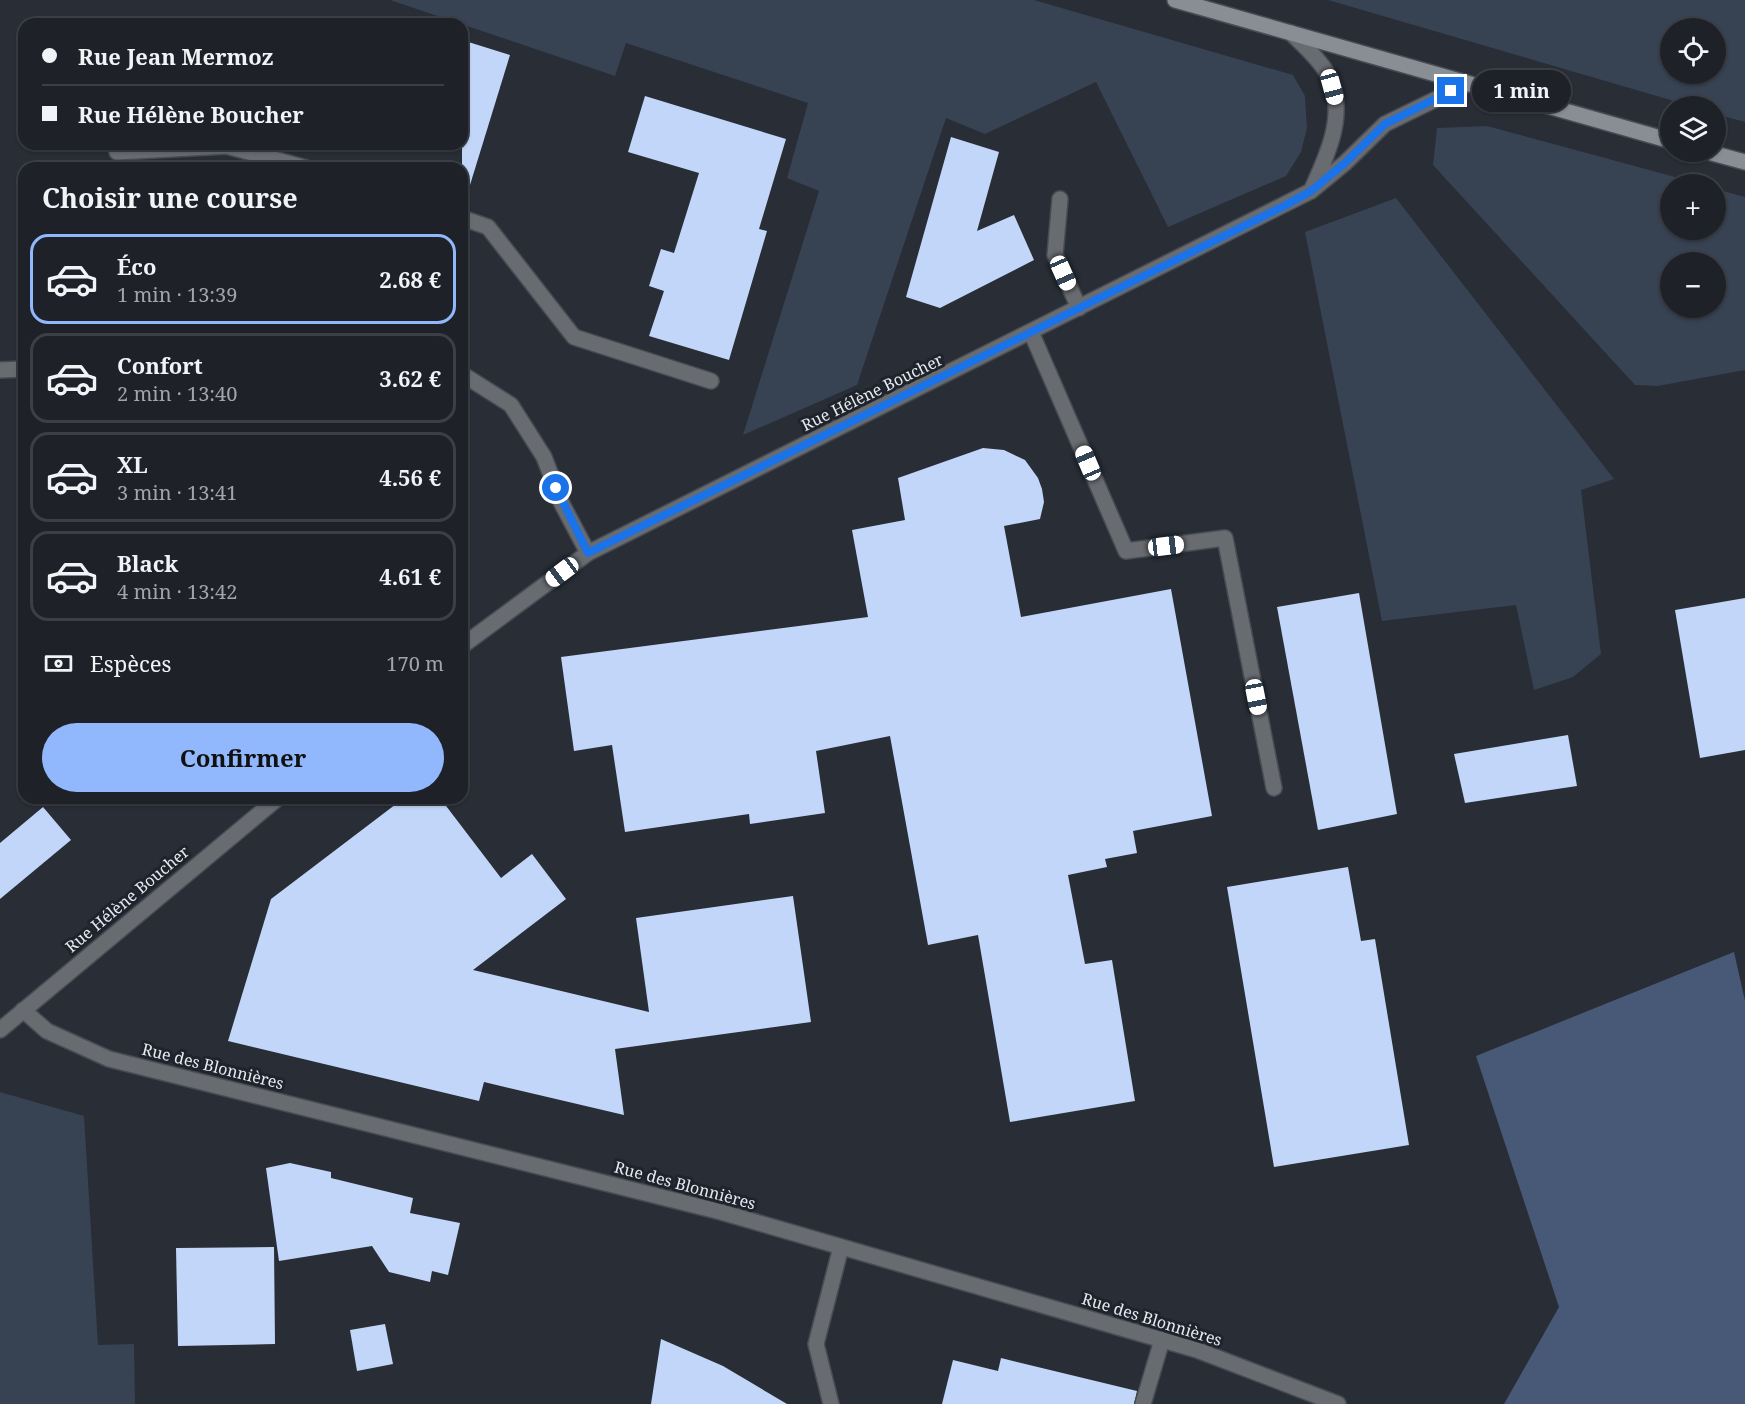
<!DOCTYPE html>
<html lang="fr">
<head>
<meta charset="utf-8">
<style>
	:root { --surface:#1e2228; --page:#262a30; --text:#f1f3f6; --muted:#a1a4a8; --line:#3c3f45; --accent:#91b8fd }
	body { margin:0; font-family:"Noto Serif",serif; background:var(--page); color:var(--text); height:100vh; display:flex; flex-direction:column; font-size:22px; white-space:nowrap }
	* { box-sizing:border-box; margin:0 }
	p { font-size:20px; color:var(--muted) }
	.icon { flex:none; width:33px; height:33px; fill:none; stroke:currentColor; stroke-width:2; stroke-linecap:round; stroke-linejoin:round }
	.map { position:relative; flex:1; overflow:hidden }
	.details { position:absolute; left:18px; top:162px; width:450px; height:642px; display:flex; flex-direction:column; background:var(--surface); border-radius:18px; box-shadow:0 2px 4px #0004,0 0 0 2px var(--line) }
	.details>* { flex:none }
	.banner { position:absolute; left:18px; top:18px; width:450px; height:132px; border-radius:18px; box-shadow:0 2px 4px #0004,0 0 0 2px var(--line); display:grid; align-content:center; height:132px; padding:0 24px; background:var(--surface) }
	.tools { position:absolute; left:1660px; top:18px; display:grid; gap:12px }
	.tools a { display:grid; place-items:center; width:66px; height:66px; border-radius:50%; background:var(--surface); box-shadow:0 2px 4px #0004,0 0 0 2px var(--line); font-size:30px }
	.end { position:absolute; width:27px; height:27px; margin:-14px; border:8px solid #1a73e8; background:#fff; box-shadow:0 0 0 3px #fff }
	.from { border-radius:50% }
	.bubble { position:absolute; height:42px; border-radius:21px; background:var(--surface); box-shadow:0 2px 4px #0004,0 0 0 2px var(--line); font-size:20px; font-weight:700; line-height:42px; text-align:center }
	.car { position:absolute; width:18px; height:36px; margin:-18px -9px; border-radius:8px; box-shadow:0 0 4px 2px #0007; background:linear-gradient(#fff 24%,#345 0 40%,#fff 0 76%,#345 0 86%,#fff 0) }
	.banner b { display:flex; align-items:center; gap:21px; height:57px; font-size:22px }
	.banner b+b { border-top:2px solid var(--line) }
	.banner i { width:15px; height:15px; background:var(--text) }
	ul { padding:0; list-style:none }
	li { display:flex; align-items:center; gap:18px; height:90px; margin:0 12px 9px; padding:0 12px; border:3px solid var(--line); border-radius:18px }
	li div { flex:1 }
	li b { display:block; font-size:22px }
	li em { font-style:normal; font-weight:700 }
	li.selected { border-color:var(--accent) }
	li>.icon { width:54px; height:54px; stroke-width:1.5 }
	h2 { padding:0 24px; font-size:27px; line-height:72px }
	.pay { display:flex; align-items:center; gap:15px; height:66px; padding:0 24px; font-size:22px }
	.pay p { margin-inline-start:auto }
	.primary-button { display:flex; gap:12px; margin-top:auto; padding:12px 24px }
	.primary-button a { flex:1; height:69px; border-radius:36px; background:var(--accent); color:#111; font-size:24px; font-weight:700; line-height:69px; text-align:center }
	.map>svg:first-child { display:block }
	.green { fill:#374253; fill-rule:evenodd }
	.forest { fill:#475977 }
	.building { fill:#c1d6f9 }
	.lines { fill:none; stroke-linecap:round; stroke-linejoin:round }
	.lane-casing { stroke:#464b54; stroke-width:18 }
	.street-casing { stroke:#464b54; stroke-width:18 }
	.secondary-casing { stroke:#464b54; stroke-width:18 }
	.lane { stroke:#686b70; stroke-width:15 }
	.street { stroke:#686b70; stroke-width:15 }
	.secondary { stroke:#898e95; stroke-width:15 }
	.route { stroke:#1a73e8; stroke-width:8 }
	.labels { text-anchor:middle; stroke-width:6; stroke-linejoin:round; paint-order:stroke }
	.street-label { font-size:16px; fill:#e6eaf0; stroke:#1e232c }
</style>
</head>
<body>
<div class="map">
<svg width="1745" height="1404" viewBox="0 0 1745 1404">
	<rect width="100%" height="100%" fill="#282d36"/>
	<!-- green -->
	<g class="green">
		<path d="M 390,0 L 1034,0 L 1293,75 L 1305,96 L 1307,128 L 1301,152 L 1286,176 L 1168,227 L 1096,82 L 985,134 L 946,118 L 857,385 L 743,435 L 819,191 L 787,178 L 808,103 L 626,43 L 615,76 Z"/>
		<path d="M 1328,0 L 1745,0 L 1745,122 L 1716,114 L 1716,106 L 1691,106 ZM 1671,28 L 1716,28 L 1716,74 L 1671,74 Z"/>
		<path d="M 1487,126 L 1701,184 L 1671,184 L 1671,230 L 1716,230 L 1716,189 L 1745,197 L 1745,370 L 1658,386 L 1635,385 L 1433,165 L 1437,128 ZM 1671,262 L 1716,262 L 1716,308 L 1671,308 Z"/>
		<path d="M 1396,198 L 1614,479 L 1581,490 L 1601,654 L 1573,677 L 1534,690 L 1516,605 L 1382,621 L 1305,232 Z"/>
		<path d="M 0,1092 L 84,1116 L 98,1345 L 134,1344 L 135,1404 L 0,1404 Z"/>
	</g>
	<!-- forest -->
	<path class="forest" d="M 1734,952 L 1745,1001 L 1745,1404 L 1504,1404 L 1559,1307 L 1476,1056 Z"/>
	<!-- building -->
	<g class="building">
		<path d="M 462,40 L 510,55 L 470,185 L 462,184 Z"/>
		<path d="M 645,96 L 786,139 L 759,229 L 767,231 L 729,360 L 649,336 L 664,291 L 649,286 L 661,249 L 674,253 L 699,173 L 628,152 Z"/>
		<path d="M 951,137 L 999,152 L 977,231 L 1014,215 L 1034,260 L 940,308 L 906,297 Z"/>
		<path d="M 983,448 L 1004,450 L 1025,460 L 1038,478 L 1042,489 L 1044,502 L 1040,519 L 1004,526 L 1021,617 L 1171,589 L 1212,816 L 1133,831 L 1137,853 L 1105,859 L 1107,867 L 1068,875 L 1085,964 L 1112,960 L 1135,1101 L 1010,1122 L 978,935 L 928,945 L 890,736 L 816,751 L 825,813 L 750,824 L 749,814 L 625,832 L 612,745 L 574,751 L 561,657 L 868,617 L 852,530 L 905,520 L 898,478 Z"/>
		<path d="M 1359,593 L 1397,814 L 1318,830 L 1277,607 Z"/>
		<path d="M 1745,598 L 1745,750 L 1700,758 L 1675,610 Z"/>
		<path d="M 1568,735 L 1577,786 L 1465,803 L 1454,754 Z"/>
		<path d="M 404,798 L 440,798 L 501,878 L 532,854 L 566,899 L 473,970 L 649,1012 L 636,918 L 793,896 L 811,1022 L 615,1049 L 624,1115 L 484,1082 L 479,1101 L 228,1041 L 271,899 Z"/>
		<path d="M 43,807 L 71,840 L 0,899 L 0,843 Z"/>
		<path d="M 1348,867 L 1361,941 L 1375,939 L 1409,1145 L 1274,1167 L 1227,887 Z"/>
		<path d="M 290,1163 L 331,1172 L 331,1178 L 413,1198 L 410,1213 L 460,1223 L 448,1275 L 432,1271 L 430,1282 L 389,1272 L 372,1246 L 279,1261 L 266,1168 Z"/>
		<path d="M 274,1247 L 275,1344 L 178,1346 L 176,1248 Z"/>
		<path d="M 385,1324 L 393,1364 L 357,1371 L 350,1330 Z"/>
		<path d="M 661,1339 L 723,1366 L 787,1404 L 651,1404 Z"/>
		<path d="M 1001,1358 L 1137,1391 L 1134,1404 L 942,1404 L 953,1360 L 998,1371 Z"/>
	</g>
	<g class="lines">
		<defs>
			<g id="lane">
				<path d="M 117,152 L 227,146 L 306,168"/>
				<path d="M 1060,199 L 1055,255 L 1079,308"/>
				<path d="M 462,218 L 488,227 L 574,337 L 711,381"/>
				<path d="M 1031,332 L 1126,551 L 1225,538 L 1274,788"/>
				<path d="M 831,1404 L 816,1344 L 841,1247"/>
				<path d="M 1143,1404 L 1162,1340"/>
			</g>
			<g id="street">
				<path d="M 1291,33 C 1303,45 1320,59 1328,75 C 1348,113 1327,156 1311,191 L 1345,163 L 1385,124 L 1467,84"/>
				<path d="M 0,370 L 24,369"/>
				<path d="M 462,374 L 511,405 L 544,457 L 562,504 L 588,553"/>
				<path d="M 462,646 L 588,553 L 1311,191"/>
				<path d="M 23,1010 L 47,1031 L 109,1059 L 721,1212 L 1197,1350 L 1338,1404"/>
				<path d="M 0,1030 L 278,798"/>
			</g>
			<g id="secondary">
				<path d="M 1175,0 L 1671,141"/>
				<path d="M 1708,152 L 1745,162"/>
			</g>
		</defs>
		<!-- lane casing -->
		<use href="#lane" class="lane-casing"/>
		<!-- street casing -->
		<use href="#street" class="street-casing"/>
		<!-- secondary casing -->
		<use href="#secondary" class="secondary-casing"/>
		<!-- lane -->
		<use href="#lane" class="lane"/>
		<!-- street -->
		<use href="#street" class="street"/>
		<!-- secondary -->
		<use href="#secondary" class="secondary"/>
	</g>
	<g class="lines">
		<!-- route -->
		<path class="route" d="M 556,488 L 588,553 L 1286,205 L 1311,191 L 1345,163 L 1385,124 L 1451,91"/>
	</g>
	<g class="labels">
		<!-- street labels -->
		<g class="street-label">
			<text transform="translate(872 392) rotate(-26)" y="6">Rue Hélène Boucher</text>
			<text transform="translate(127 899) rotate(-40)" y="6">Rue Hélène Boucher</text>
			<text transform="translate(213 1066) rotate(14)" y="6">Rue des Blonnières</text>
			<text transform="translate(685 1185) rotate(15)" y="6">Rue des Blonnières</text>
			<text transform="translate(1152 1319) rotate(17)" y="6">Rue des Blonnières</text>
		</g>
	</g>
</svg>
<div class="tools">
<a><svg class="icon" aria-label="locate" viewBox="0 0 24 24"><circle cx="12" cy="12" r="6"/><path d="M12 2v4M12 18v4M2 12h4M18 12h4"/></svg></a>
<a><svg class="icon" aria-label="layers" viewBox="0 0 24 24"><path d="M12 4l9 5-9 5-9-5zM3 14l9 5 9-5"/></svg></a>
<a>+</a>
<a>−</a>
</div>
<i class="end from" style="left:556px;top:488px"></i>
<i class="end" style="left:1451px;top:91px"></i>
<div class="bubble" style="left:1472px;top:70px;width:99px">1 min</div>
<i class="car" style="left:1332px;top:87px;rotate:165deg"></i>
<i class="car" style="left:1063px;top:273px;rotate:156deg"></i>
<i class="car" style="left:1088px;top:463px;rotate:337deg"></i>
<i class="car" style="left:1166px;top:546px;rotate:83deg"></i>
<i class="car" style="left:562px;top:572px;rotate:233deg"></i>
<i class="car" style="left:1256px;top:697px;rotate:169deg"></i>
<div class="banner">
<b><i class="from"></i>Rue Jean Mermoz</b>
<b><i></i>Rue Hélène Boucher</b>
</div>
<section class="details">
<h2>Choisir une course</h2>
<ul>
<li class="selected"><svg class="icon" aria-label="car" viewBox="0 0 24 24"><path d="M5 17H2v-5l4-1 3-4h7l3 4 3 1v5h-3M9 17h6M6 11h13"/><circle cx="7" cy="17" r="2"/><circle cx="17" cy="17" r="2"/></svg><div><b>Éco</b><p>1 min · 13:39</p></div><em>2.68 €</em></li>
<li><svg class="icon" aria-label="car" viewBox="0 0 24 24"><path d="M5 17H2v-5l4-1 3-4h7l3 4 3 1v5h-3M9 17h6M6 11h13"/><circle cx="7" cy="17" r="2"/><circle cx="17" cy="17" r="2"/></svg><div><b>Confort</b><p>2 min · 13:40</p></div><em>3.62 €</em></li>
<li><svg class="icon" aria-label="car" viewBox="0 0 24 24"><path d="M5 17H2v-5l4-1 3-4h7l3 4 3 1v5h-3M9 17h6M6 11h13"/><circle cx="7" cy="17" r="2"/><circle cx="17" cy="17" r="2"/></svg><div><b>XL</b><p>3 min · 13:41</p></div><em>4.56 €</em></li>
<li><svg class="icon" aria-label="car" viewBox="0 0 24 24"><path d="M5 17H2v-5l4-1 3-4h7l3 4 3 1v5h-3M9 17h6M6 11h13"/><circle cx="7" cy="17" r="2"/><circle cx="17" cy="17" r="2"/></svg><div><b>Black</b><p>4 min · 13:42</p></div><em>4.61 €</em></li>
</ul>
<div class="pay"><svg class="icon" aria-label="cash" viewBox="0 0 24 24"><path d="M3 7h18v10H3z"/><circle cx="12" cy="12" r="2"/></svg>Espèces<p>170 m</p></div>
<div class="primary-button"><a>Confirmer</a></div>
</section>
</div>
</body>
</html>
